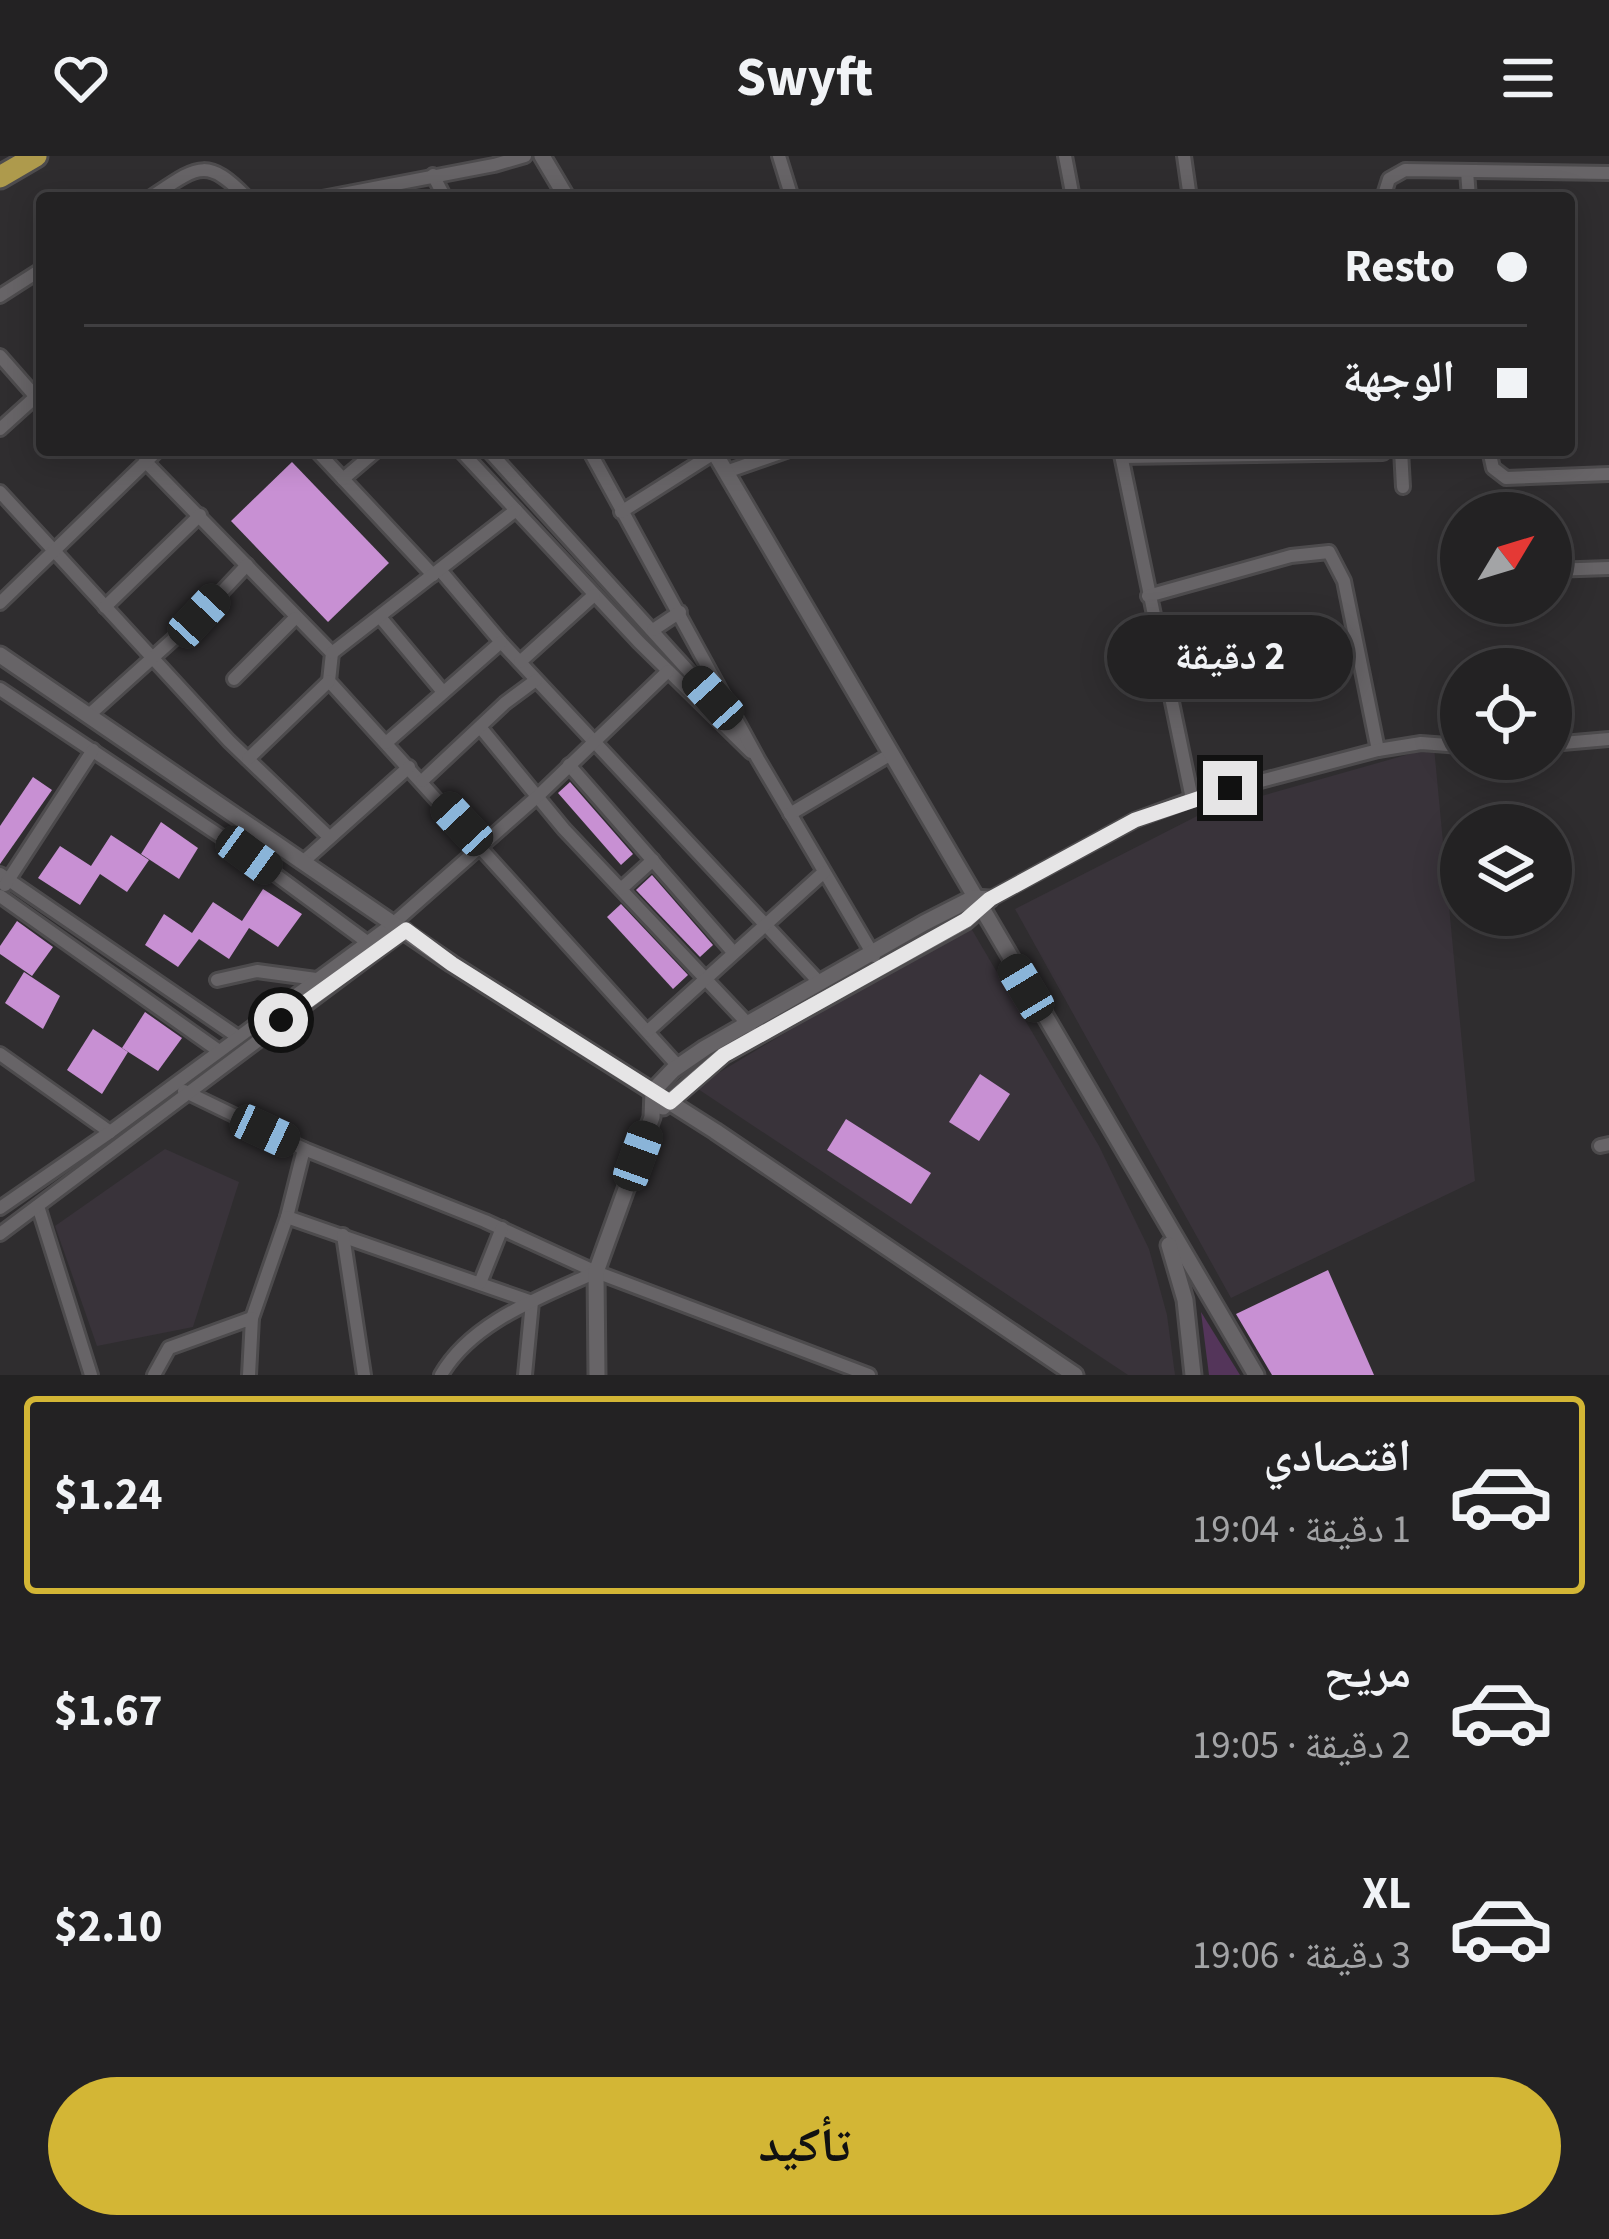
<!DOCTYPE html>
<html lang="ar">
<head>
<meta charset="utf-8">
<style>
	:root { --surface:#232223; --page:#2f2f30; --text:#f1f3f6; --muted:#a3a4a6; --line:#403f41; --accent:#d3b635 }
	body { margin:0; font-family:"Source Sans 3","Noto Naskh Arabic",sans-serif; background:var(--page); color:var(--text); direction:rtl; height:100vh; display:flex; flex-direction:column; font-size:45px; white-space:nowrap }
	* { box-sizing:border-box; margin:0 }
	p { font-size:39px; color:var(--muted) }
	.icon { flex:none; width:66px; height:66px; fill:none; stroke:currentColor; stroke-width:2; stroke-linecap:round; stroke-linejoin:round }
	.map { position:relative; height:1219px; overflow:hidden; direction:ltr }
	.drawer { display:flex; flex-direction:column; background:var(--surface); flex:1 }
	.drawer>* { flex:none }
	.top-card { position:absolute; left:36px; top:36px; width:1539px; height:264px; border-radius:12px; box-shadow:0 6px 30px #0003,0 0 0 3px var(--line); direction:rtl; display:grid; align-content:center; height:264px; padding:0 48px; background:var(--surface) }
	.needle { width:78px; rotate:52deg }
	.controls { position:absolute; left:1440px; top:336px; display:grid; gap:24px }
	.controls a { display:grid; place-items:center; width:132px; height:132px; border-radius:50%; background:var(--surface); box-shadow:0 6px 30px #0003,0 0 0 3px var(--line); font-size:60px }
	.end { position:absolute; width:54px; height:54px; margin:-27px; border:15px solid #e6e5e6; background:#111; box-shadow:0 0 0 6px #111 }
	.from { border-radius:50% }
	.bubble { position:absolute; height:84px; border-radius:42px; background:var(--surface); box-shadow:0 6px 30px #0003,0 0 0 3px var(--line); font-size:39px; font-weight:700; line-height:84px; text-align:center; direction:rtl }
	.car { position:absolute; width:36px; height:72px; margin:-36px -18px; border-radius:15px; box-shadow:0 0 9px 3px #0007; background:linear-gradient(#222 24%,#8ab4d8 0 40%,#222 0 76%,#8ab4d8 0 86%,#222 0) }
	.top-card b { display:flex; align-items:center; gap:42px; height:114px; font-size:45px }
	.top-card b+b { border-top:3px solid var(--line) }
	.top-card i { width:30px; height:30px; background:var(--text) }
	ul { padding:21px 0 0; list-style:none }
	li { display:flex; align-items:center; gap:36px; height:198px; margin:0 24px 18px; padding:0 24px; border:6px solid transparent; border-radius:12px }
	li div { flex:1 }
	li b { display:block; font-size:45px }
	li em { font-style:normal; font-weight:700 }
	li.selected { border-color:var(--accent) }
	li>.icon { width:108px; height:108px; stroke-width:1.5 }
	.primary-button { display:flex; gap:24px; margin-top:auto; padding:24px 48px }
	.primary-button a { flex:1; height:138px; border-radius:72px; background:var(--accent); color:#111; font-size:48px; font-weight:700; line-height:138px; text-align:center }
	header { display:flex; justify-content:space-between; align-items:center; height:156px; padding:0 48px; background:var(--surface); font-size:54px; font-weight:700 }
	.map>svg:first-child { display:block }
	.built { fill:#39333a }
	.green { fill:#54355a }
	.building { fill:#c890d3 }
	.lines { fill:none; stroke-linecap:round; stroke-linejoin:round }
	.minor-casing { stroke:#4d4b4d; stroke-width:18 }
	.tertiary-casing { stroke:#4d4b4d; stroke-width:21 }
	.trunk-casing { stroke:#4d4b4d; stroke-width:27 }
	.minor { stroke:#676467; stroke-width:12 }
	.tertiary { stroke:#676467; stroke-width:15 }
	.trunk { stroke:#ae9a4c; stroke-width:21 }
	.route { stroke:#e6e5e6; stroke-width:15 }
</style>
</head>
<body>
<header><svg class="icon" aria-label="menu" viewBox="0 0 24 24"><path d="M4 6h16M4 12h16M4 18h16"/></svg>Swyft<svg class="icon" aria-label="heart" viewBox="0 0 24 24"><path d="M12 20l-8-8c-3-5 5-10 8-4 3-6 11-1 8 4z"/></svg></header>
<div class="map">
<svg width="1609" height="1219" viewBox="0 0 1609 1219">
	<rect width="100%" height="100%" fill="#2f2d2f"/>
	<!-- built -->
	<g class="built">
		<path d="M 1434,591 L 1475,1025 L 1231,1142 L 1015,753 L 1205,656 Z"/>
		<path d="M 968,767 L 1099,990 L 1149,1093 L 1167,1159 L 1175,1219 L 1128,1219 L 695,931 Z"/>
		<path d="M 165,993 L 239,1026 L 193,1171 L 97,1190 L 55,1070 Z"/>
	</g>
	<!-- green -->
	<path class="green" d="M 1201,1156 L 1240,1219 L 1209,1219 Z"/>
	<!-- building -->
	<g class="building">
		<path d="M 292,306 L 389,407 L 328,466 L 231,365 Z"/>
		<path d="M 33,621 L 52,634 L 0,708 L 0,670 Z"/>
		<path d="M 570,626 L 633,698 L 621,709 L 558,637 Z"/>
		<path d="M 161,666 L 198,692 L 179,723 L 141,698 Z"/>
		<path d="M 111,679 L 149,704 L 127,736 L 100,718 L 80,749 L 38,722 L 60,690 L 91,710 Z"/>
		<path d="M 652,719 L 713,789 L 700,801 L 636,734 Z"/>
		<path d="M 263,733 L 302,758 L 278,791 L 249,772 L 229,803 L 199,783 L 178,811 L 145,789 L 164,758 L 192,777 L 213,746 L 242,765 Z"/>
		<path d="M 621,748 L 688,819 L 673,833 L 607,761 Z"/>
		<path d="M 17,765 L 53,791 L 32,820 L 0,798 L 0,790 Z"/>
		<path d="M 24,816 L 60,840 L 43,873 L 5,847 Z"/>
		<path d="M 145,856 L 182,882 L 158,915 L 122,892 Z"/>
		<path d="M 93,873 L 128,896 L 102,938 L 67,914 Z"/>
		<path d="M 980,918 L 1010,938 L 979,985 L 949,966 Z"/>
		<path d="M 846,963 L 931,1017 L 911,1048 L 827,994 Z"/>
		<path d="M 1328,1114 L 1374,1219 L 1272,1219 L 1236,1158 Z"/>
	</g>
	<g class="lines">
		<defs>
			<g id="minor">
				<path d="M 779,0 L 792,42"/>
				<path d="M 1065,0 L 1073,42"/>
				<path d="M 1184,0 L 1190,42"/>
				<path d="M 1467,15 L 1469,42"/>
				<path d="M 433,19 L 445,42"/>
				<path d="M 150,42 C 198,10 206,0 247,42"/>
				<path d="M 322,42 L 494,9 L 525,0"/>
				<path d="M 1383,42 L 1389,23 L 1405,14 L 1609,17"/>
				<path d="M 0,140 L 42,113"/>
				<path d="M 0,200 L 36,241"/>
				<path d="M 0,273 L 42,235"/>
				<path d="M 316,294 L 433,419"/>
				<path d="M 460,294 L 639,486 L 751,596"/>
				<path d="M 488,294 L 733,564"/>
				<path d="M 589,294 L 758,603 L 874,800"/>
				<path d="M 1120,294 L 1192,643"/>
				<path d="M 1401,294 L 1403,331"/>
				<path d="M 1489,294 L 1493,312 L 1506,322 L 1609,318"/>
				<path d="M 1122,301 L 1383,297"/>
				<path d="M 145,305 L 332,497 L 329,525 L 678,910"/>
				<path d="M 726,316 L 789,294"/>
				<path d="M 343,323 L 377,294"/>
				<path d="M 0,336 L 229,585 L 329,681"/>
				<path d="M 621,356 L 714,297"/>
				<path d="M 440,414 L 501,486 L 819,826"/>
				<path d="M 1551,414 L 1609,412"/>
				<path d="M 1148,440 L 1291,400 L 1329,396 L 1344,425 L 1378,594"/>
				<path d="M 0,447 L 158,294"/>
				<path d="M 105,451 L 200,359"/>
				<path d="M 380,461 L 443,536"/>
				<path d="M 653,474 L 680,456"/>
				<path d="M 332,497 L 516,354"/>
				<path d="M 520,506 L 594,439"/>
				<path d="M 234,523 L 295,462"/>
				<path d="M 0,533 L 249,699 L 367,786"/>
				<path d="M 89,559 L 199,460 L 247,409"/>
				<path d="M 480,571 L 564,673 L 750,870"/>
				<path d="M 386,587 L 501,486"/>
				<path d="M 1551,588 L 1609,583"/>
				<path d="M 248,603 L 329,525"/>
				<path d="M 569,609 L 733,796"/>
				<path d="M 422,625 L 505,547 L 536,524"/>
				<path d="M 790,658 L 891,598"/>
				<path d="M 305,704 L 409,611"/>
				<path d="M 0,718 L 238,881"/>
				<path d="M 5,729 L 93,594"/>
				<path d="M 621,733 L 653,704"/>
				<path d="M 0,740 L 219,895"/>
				<path d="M 990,743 L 1135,664 L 1192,643 L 1378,594 L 1421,587 L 1461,590"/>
				<path d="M 217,824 L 257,815 L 316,823"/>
				<path d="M 648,875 L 824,716"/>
				<path d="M 0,898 L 110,976"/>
				<path d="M 184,935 L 304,993 L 287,1061 L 252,1162"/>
				<path d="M 1600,990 L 1609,988"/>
				<path d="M 304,993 L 485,1065 L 596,1116 L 869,1219"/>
				<path d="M 38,1050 L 91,1219"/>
				<path d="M 0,1052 L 110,976 L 395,766 L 539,639 L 668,515"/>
				<path d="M 287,1061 L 532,1146 L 525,1219"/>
				<path d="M 0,1078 L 406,774"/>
				<path d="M 343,1079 L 364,1219"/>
				<path d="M 480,1127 L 502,1072"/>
				<path d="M 154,1219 L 169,1192 L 252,1162 L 249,1219"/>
				<path d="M 441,1219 C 472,1165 542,1141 596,1116"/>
			</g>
			<g id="tertiary">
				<path d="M 542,0 L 567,42"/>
				<path d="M 713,294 L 1256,1219"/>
				<path d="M 0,499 L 452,808 L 715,975 L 1075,1219"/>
				<path d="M 663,951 L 723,899 L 966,765 L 986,747"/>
				<path d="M 1169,1089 L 1185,1144 L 1193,1219"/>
				<path d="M 597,1219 L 596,1116 L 652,961 L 653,935 L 673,914 L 705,892 L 924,767 L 973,742 L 990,743"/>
			</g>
			<path id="trunk" d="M 0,21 L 36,0"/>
		</defs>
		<!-- minor casing -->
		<use href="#minor" class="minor-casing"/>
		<!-- tertiary casing -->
		<use href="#tertiary" class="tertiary-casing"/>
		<!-- trunk casing -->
		<use href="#trunk" class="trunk-casing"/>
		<!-- minor -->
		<use href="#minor" class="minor"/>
		<!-- tertiary -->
		<use href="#tertiary" class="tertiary"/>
		<!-- trunk -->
		<use href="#trunk" class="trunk"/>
	</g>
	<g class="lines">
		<!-- route -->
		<path class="route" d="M 281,864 L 406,774 L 452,808 L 670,946 L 724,899 L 966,764 L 990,743 L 1135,664 L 1230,632"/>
	</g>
</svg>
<div class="controls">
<a><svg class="needle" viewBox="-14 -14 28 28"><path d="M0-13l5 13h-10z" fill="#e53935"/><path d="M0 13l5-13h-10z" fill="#a3a4a6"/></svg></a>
<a><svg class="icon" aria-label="locate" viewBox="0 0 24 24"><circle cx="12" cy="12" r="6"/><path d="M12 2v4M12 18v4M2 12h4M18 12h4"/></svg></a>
<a><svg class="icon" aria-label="layers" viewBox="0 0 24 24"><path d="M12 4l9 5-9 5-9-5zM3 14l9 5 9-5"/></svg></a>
</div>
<i class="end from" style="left:281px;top:864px"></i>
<i class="end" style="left:1230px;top:632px"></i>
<div class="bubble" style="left:1107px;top:459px;width:246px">2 دقيقة</div>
<i class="car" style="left:199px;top:460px;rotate:43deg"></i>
<i class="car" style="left:713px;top:542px;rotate:318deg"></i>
<i class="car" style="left:462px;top:668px;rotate:317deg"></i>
<i class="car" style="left:249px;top:699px;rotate:126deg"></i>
<i class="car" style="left:1026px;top:832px;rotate:329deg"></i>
<i class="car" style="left:265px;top:975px;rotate:115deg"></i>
<i class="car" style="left:638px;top:1000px;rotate:20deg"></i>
<div class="top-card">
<b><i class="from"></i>Resto</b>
<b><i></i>الوجهة</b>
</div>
</div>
<section class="drawer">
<ul>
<li class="selected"><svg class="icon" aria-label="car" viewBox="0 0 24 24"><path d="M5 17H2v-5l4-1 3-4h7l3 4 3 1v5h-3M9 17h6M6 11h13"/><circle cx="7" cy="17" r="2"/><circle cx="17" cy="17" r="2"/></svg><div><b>اقتصادي</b><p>1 دقيقة · 19:04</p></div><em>$1.24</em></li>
<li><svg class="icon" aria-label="car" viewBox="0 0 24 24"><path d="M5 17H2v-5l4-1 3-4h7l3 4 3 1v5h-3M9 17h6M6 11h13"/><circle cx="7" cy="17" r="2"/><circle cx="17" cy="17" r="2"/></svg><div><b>مريح</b><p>2 دقيقة · 19:05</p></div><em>$1.67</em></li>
<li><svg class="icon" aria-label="car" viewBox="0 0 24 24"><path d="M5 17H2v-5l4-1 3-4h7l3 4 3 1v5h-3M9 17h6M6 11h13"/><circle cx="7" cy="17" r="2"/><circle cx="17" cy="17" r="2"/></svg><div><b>XL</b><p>3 دقيقة · 19:06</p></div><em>$2.10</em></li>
</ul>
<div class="primary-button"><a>تأكيد</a></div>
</section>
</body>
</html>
